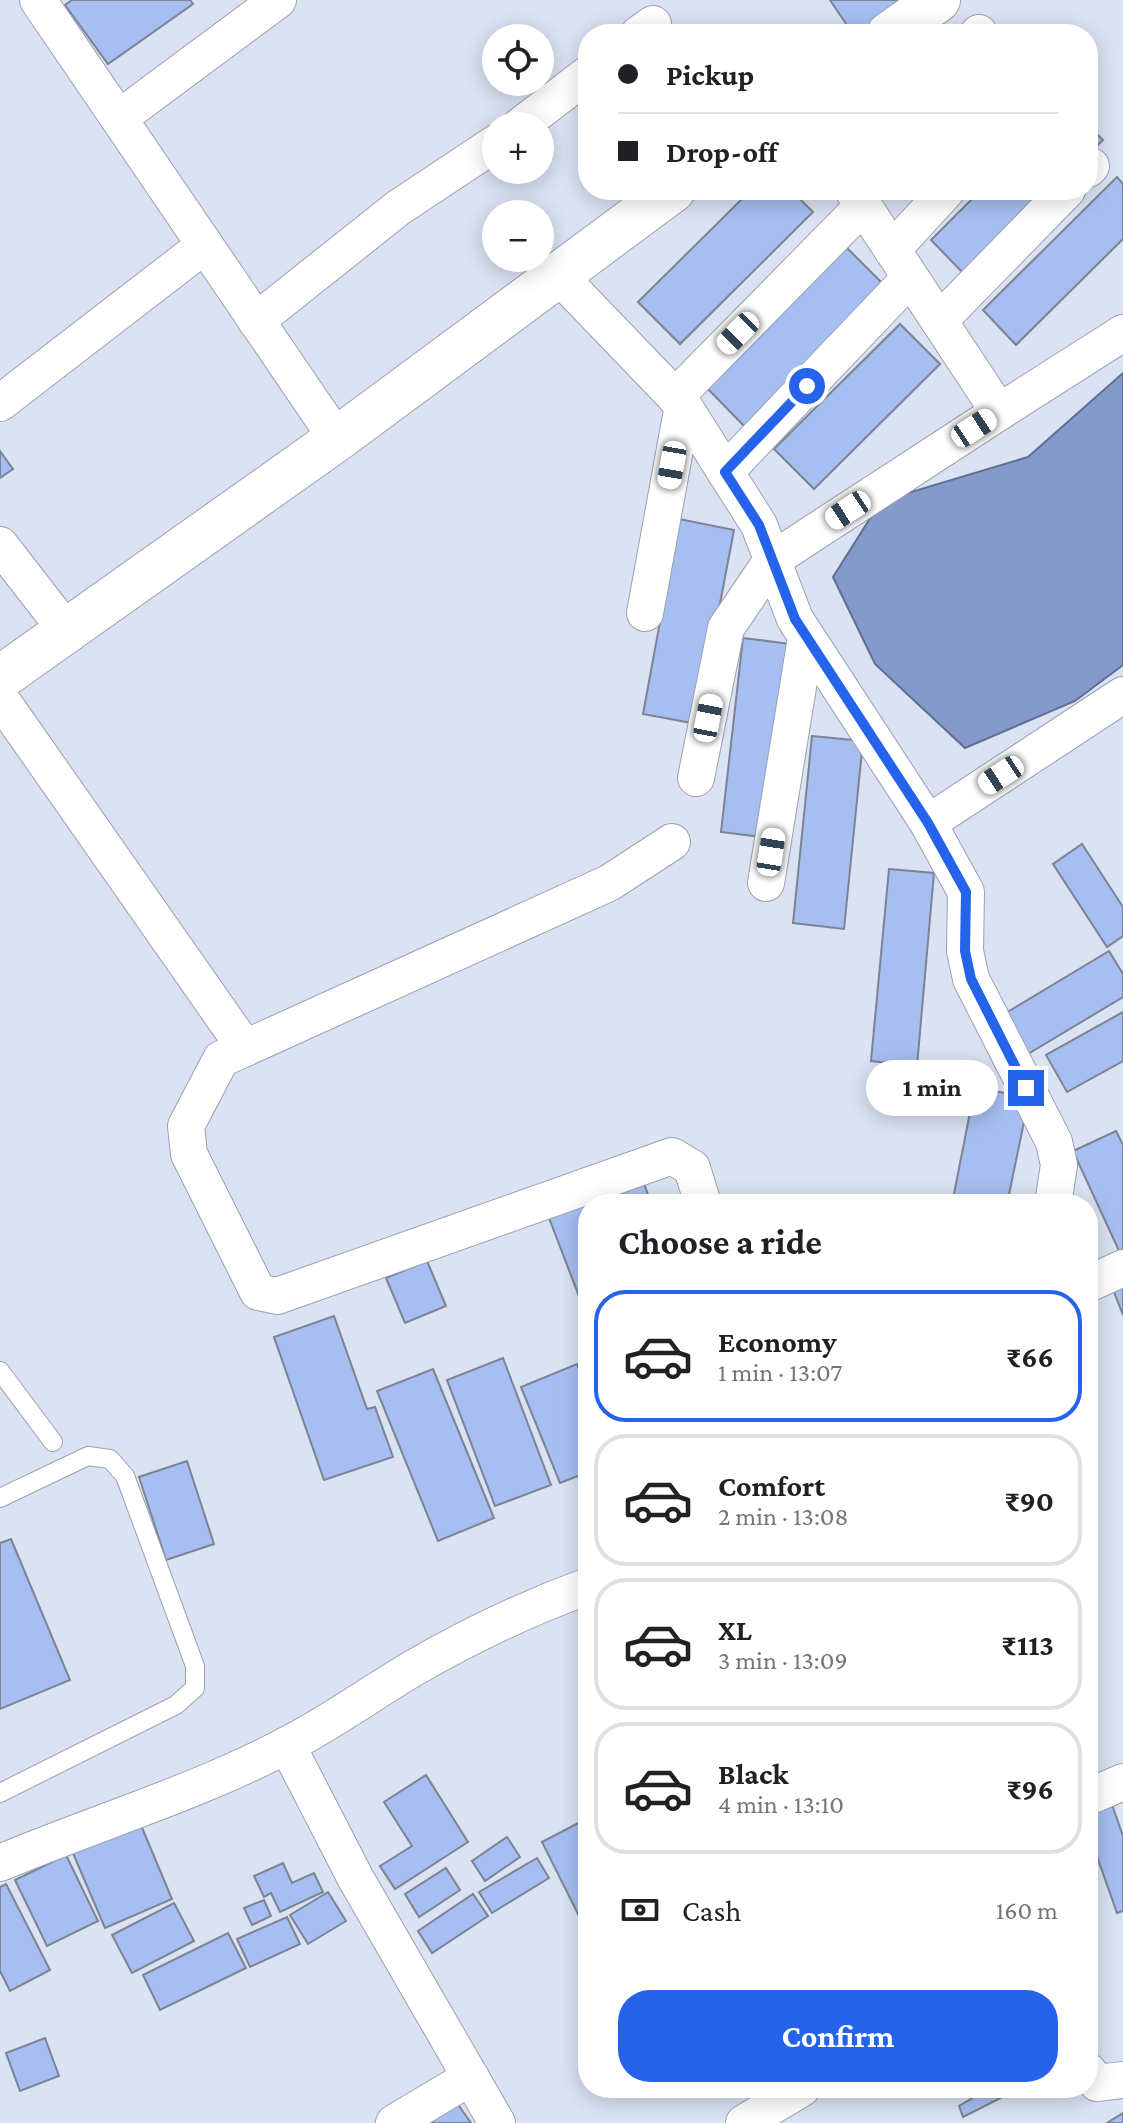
<!DOCTYPE html>
<html lang="en">
<head>
<meta charset="utf-8">
<style>
	:root { --surface:#fff; --page:#f6f6f6; --text:#202124; --muted:#757577; --line:#e0e0e0; --accent:#2563eb }
	body { margin:0; font-family:"Crimson Pro",serif; background:var(--page); color:var(--text); height:100vh; display:flex; flex-direction:column; font-size:30px; white-space:nowrap }
	* { box-sizing:border-box; margin:0 }
	p { font-size:26px; color:var(--muted) }
	.icon { flex:none; width:44px; height:44px; fill:none; stroke:currentColor; stroke-width:2; stroke-linecap:round; stroke-linejoin:round }
	.map { position:relative; flex:1; overflow:hidden }
	.side { position:absolute; left:578px; top:1194px; width:520px; height:904px; display:flex; flex-direction:column; background:var(--surface); border-radius:32px; box-shadow:0 4px 20px #0003 }
	.side>* { flex:none }
	.top-card { position:absolute; left:578px; top:24px; width:520px; height:176px; border-radius:32px; box-shadow:0 4px 20px #0003; display:grid; align-content:center; height:176px; padding:0 40px; background:var(--surface) }
	.buttons { position:absolute; left:482px; top:24px; display:grid; gap:16px }
	.buttons a { display:grid; place-items:center; width:72px; height:72px; border-radius:50%; background:var(--surface); box-shadow:0 4px 20px #0003; font-size:40px }
	.end { position:absolute; width:36px; height:36px; margin:-18px; border:10px solid #2563eb; background:#fff; box-shadow:0 0 0 4px #fff }
	.from { border-radius:50% }
	.bubble { position:absolute; height:56px; border-radius:28px; background:var(--surface); box-shadow:0 4px 20px #0003; font-size:26px; font-weight:700; line-height:56px; text-align:center }
	.car { position:absolute; width:24px; height:48px; margin:-24px -12px; border-radius:10px; box-shadow:0 0 6px 2px #0007; background:linear-gradient(#fff 24%,#345 0 40%,#fff 0 76%,#345 0 86%,#fff 0) }
	.top-card b { display:flex; align-items:center; gap:28px; height:76px; font-size:30px }
	.top-card b+b { border-top:2px solid var(--line) }
	.top-card i { width:20px; height:20px; background:var(--text) }
	ul { padding:0; list-style:none }
	li { display:flex; align-items:center; gap:24px; height:132px; margin:0 16px 12px; padding:0 24px; border:4px solid var(--line); border-radius:32px }
	li div { flex:1 }
	li b { display:block; font-size:30px }
	li em { font-style:normal; font-weight:700 }
	li.current { border-color:var(--accent) }
	li>.icon { width:72px; height:72px; stroke-width:1.5 }
	h2 { padding:0 40px; font-size:36px; line-height:96px }
	.pay { display:flex; align-items:center; gap:20px; height:88px; padding:0 40px; font-size:30px }
	.pay p { margin-inline-start:auto }
	.action { display:flex; gap:16px; margin-top:auto; padding:16px 40px }
	.action a { flex:1; height:92px; border-radius:32px; background:var(--accent); color:#fff; font-size:32px; font-weight:700; line-height:92px; text-align:center }
	.map>svg:first-child { display:block }
	.water { fill:#839acb; stroke:#5e6f93; stroke-width:2 }
	.building { fill:#a6bef1; stroke:#7c8392; stroke-width:2 }
	.lines { fill:none; stroke-linecap:round; stroke-linejoin:round }
	.lane-casing { stroke:#99a1b1; stroke-width:20 }
	.street-casing { stroke:#99a1b1; stroke-width:38 }
	.secondary-casing { stroke:#99a1b1; stroke-width:46 }
	.lane { stroke:#fff; stroke-width:18 }
	.street { stroke:#fff; stroke-width:36 }
	.secondary { stroke:#fff; stroke-width:44 }
	.route { stroke:#2563eb; stroke-width:10 }
</style>
</head>
<body>
<div class="map">
<svg width="1123" height="2123" viewBox="0 0 1123 2123">
	<rect width="100%" height="100%" fill="#dae2f3"/>
	<!-- water -->
	<path class="water" d="M 1123,373 L 1123,665 L 1075,701 L 965,748 L 875,664 L 833,577 L 881,501 L 1028,457 Z"/>
	<!-- building -->
	<g class="building">
		<path d="M 72,0 L 190,0 L 193,4 L 108,64 L 65,5 Z"/>
		<path d="M 830,0 L 917,0 L 868,34 L 853,34 Z"/>
		<path d="M 1088,125 L 1103,140 L 1088,155 Z"/>
		<path d="M 1117,177 L 1123,184 L 1123,239 L 1016,345 L 983,310 Z"/>
		<path d="M 751,190 L 791,190 L 813,212 L 680,344 L 638,302 Z"/>
		<path d="M 981,190 L 1053,190 L 966,276 L 931,240 Z"/>
		<path d="M 845,246 L 888,289 L 747,429 L 704,385 Z"/>
		<path d="M 900,324 L 940,364 L 814,489 L 774,449 Z"/>
		<path d="M 0,451 L 13,469 L 0,478 Z"/>
		<path d="M 679,519 L 734,530 L 697,724 L 643,714 Z"/>
		<path d="M 743,638 L 791,644 L 769,838 L 721,832 Z"/>
		<path d="M 812,736 L 863,741 L 844,929 L 793,923 Z"/>
		<path d="M 1082,844 L 1123,907 L 1123,936 L 1107,947 L 1053,864 Z"/>
		<path d="M 889,869 L 934,873 L 917,1066 L 871,1061 Z"/>
		<path d="M 1109,951 L 1123,974 L 1123,997 L 1023,1057 L 999,1017 Z"/>
		<path d="M 1123,1012 L 1123,1061 L 1067,1092 L 1046,1055 Z"/>
		<path d="M 975,1087 L 1029,1098 L 1007,1204 L 952,1204 Z"/>
		<path d="M 1116,1131 L 1123,1145 L 1123,1252 L 1120,1253 L 1073,1151 Z"/>
		<path d="M 642,1177 L 651,1204 L 588,1204 L 588,1311 L 585,1312 L 546,1210 Z"/>
		<path d="M 427,1261 L 446,1306 L 405,1323 L 386,1278 Z"/>
		<path d="M 1123,1276 L 1123,1315 L 1110,1282 Z"/>
		<path d="M 334,1316 L 367,1409 L 375,1407 L 393,1457 L 324,1480 L 274,1337 Z"/>
		<path d="M 503,1358 L 551,1485 L 495,1506 L 447,1380 Z"/>
		<path d="M 577,1364 L 588,1391 L 588,1472 L 560,1483 L 521,1387 Z"/>
		<path d="M 433,1369 L 494,1518 L 438,1541 L 377,1391 Z"/>
		<path d="M 187,1461 L 214,1544 L 166,1560 L 139,1477 Z"/>
		<path d="M 11,1539 L 70,1680 L 0,1709 L 0,1543 Z"/>
		<path d="M 426,1775 L 468,1842 L 395,1889 L 380,1866 L 412,1846 L 384,1802 Z"/>
		<path d="M 1110,1799 L 1123,1836 L 1123,1911 L 1117,1913 L 1088,1831 L 1088,1807 Z"/>
		<path d="M 588,1818 L 588,1912 L 579,1916 L 542,1842 Z"/>
		<path d="M 140,1823 L 172,1899 L 105,1928 L 72,1851 Z"/>
		<path d="M 507,1837 L 520,1857 L 485,1881 L 472,1861 Z"/>
		<path d="M 66,1855 L 98,1921 L 47,1946 L 15,1880 Z"/>
		<path d="M 537,1858 L 549,1878 L 492,1913 L 479,1892 Z"/>
		<path d="M 283,1863 L 292,1883 L 314,1873 L 323,1892 L 280,1912 L 271,1893 L 264,1897 L 254,1876 Z"/>
		<path d="M 446,1868 L 460,1890 L 419,1917 L 405,1894 Z"/>
		<path d="M 6,1884 L 50,1970 L 10,1991 L 0,1971 L 0,1887 Z"/>
		<path d="M 328,1892 L 346,1921 L 308,1944 L 290,1915 Z"/>
		<path d="M 473,1894 L 488,1916 L 432,1953 L 418,1931 Z"/>
		<path d="M 264,1900 L 271,1916 L 252,1925 L 244,1908 Z"/>
		<path d="M 174,1903 L 194,1941 L 132,1973 L 112,1935 Z"/>
		<path d="M 287,1917 L 300,1944 L 250,1967 L 237,1939 Z"/>
		<path d="M 228,1933 L 246,1968 L 160,2010 L 143,1975 Z"/>
		<path d="M 45,2038 L 59,2076 L 20,2091 L 6,2053 Z"/>
		<path d="M 990,2088 L 1020,2088 L 963,2117 L 959,2106 Z"/>
		<path d="M 457,2103 L 471,2123 L 428,2123 Z"/>
		<path d="M 1123,2113 L 1123,2123 L 1107,2123 Z"/>
	</g>
	<g class="lines">
		<defs>
			<g id="lane">
				<path d="M 0,1371 L 53,1442"/>
				<path d="M 0,1498 L 88,1456 L 110,1459 L 125,1476 L 195,1666 L 195,1688 L 176,1705 L 0,1793"/>
			</g>
			<g id="street">
				<path d="M 38,0 L 337,439"/>
				<path d="M 639,34 L 653,24"/>
				<path d="M 978,34 L 979,33"/>
				<path d="M 119,118 L 278,0"/>
				<path d="M 520,126 L 588,74"/>
				<path d="M 1088,169 L 1091,166"/>
				<path d="M 853,190 L 999,412 L 1123,333"/>
				<path d="M 892,250 L 947,190"/>
				<path d="M 558,275 L 683,405 L 759,525 L 795,619 L 928,823 L 1123,695"/>
				<path d="M 256,321 L 398,208 L 496,143"/>
				<path d="M 939,321 L 1067,190"/>
				<path d="M 675,397 L 863,206"/>
				<path d="M 0,403 L 205,245"/>
				<path d="M 725,472 L 910,278"/>
				<path d="M 0,545 L 66,630"/>
				<path d="M 645,613 L 683,405"/>
				<path d="M 0,698 L 245,1048"/>
				<path d="M 696,778 L 726,628 L 772,560 L 999,412"/>
				<path d="M 928,823 L 966,892 L 965,951 L 971,979 L 1054,1142 L 1059,1165 L 1053,1204"/>
				<path d="M 672,842 L 609,883 L 221,1059 L 186,1126 L 189,1154 L 258,1292 L 277,1296 L 672,1156 L 692,1168 L 703,1204"/>
				<path d="M 766,883 L 806,638"/>
				<path d="M 1088,1284 L 1123,1268"/>
				<path d="M 287,1745 L 356,1879 L 497,2123"/>
				<path d="M 1088,1797 L 1123,1782"/>
				<path d="M 0,1863 C 95,1823 196,1793 287,1745 C 330,1723 370,1694 412,1669 C 467,1637 528,1608 588,1586"/>
				<path d="M 1088,2071 L 1097,2083 L 1123,2080"/>
				<path d="M 394,2123 L 471,2077"/>
				<path d="M 744,2123 L 802,2088"/>
			</g>
			<g id="secondary">
				<path d="M 889,34 L 938,0"/>
				<path d="M 0,678 L 337,439 L 673,190"/>
			</g>
		</defs>
		<!-- lane casing -->
		<use href="#lane" class="lane-casing"/>
		<!-- street casing -->
		<use href="#street" class="street-casing"/>
		<!-- secondary casing -->
		<use href="#secondary" class="secondary-casing"/>
		<!-- lane -->
		<use href="#lane" class="lane"/>
		<!-- street -->
		<use href="#street" class="street"/>
		<!-- secondary -->
		<use href="#secondary" class="secondary"/>
	</g>
	<g class="lines">
		<!-- route -->
		<path class="route" d="M 807,386 L 725,472 L 759,525 L 795,619 L 928,823 L 966,892 L 965,951 L 971,979 L 1026,1088"/>
	</g>
</svg>
<div class="buttons">
<a><svg class="icon" aria-label="locate" viewBox="0 0 24 24"><circle cx="12" cy="12" r="6"/><path d="M12 2v4M12 18v4M2 12h4M18 12h4"/></svg></a>
<a>+</a>
<a>−</a>
</div>
<i class="end from" style="left:807px;top:386px"></i>
<i class="end" style="left:1026px;top:1088px"></i>
<div class="bubble" style="left:866px;top:1060px;width:132px">1 min</div>
<i class="car" style="left:738px;top:333px;rotate:225deg"></i>
<i class="car" style="left:974px;top:428px;rotate:57deg"></i>
<i class="car" style="left:672px;top:465px;rotate:190deg"></i>
<i class="car" style="left:848px;top:510px;rotate:237deg"></i>
<i class="car" style="left:708px;top:718px;rotate:11deg"></i>
<i class="car" style="left:1001px;top:775px;rotate:237deg"></i>
<i class="car" style="left:771px;top:852px;rotate:9deg"></i>
<div class="top-card">
<b><i class="from"></i>Pickup</b>
<b><i></i>Drop-off</b>
</div>
<section class="side">
<h2>Choose a ride</h2>
<ul>
<li class="current"><svg class="icon" aria-label="car" viewBox="0 0 24 24"><path d="M5 17H2v-5l4-1 3-4h7l3 4 3 1v5h-3M9 17h6M6 11h13"/><circle cx="7" cy="17" r="2"/><circle cx="17" cy="17" r="2"/></svg><div><b>Economy</b><p>1 min · 13:07</p></div><em>₹66</em></li>
<li><svg class="icon" aria-label="car" viewBox="0 0 24 24"><path d="M5 17H2v-5l4-1 3-4h7l3 4 3 1v5h-3M9 17h6M6 11h13"/><circle cx="7" cy="17" r="2"/><circle cx="17" cy="17" r="2"/></svg><div><b>Comfort</b><p>2 min · 13:08</p></div><em>₹90</em></li>
<li><svg class="icon" aria-label="car" viewBox="0 0 24 24"><path d="M5 17H2v-5l4-1 3-4h7l3 4 3 1v5h-3M9 17h6M6 11h13"/><circle cx="7" cy="17" r="2"/><circle cx="17" cy="17" r="2"/></svg><div><b>XL</b><p>3 min · 13:09</p></div><em>₹113</em></li>
<li><svg class="icon" aria-label="car" viewBox="0 0 24 24"><path d="M5 17H2v-5l4-1 3-4h7l3 4 3 1v5h-3M9 17h6M6 11h13"/><circle cx="7" cy="17" r="2"/><circle cx="17" cy="17" r="2"/></svg><div><b>Black</b><p>4 min · 13:10</p></div><em>₹96</em></li>
</ul>
<div class="pay"><svg class="icon" aria-label="cash" viewBox="0 0 24 24"><path d="M3 7h18v10H3z"/><circle cx="12" cy="12" r="2"/></svg>Cash<p>160 m</p></div>
<div class="action"><a>Confirm</a></div>
</section>
</div>
</body>
</html>
